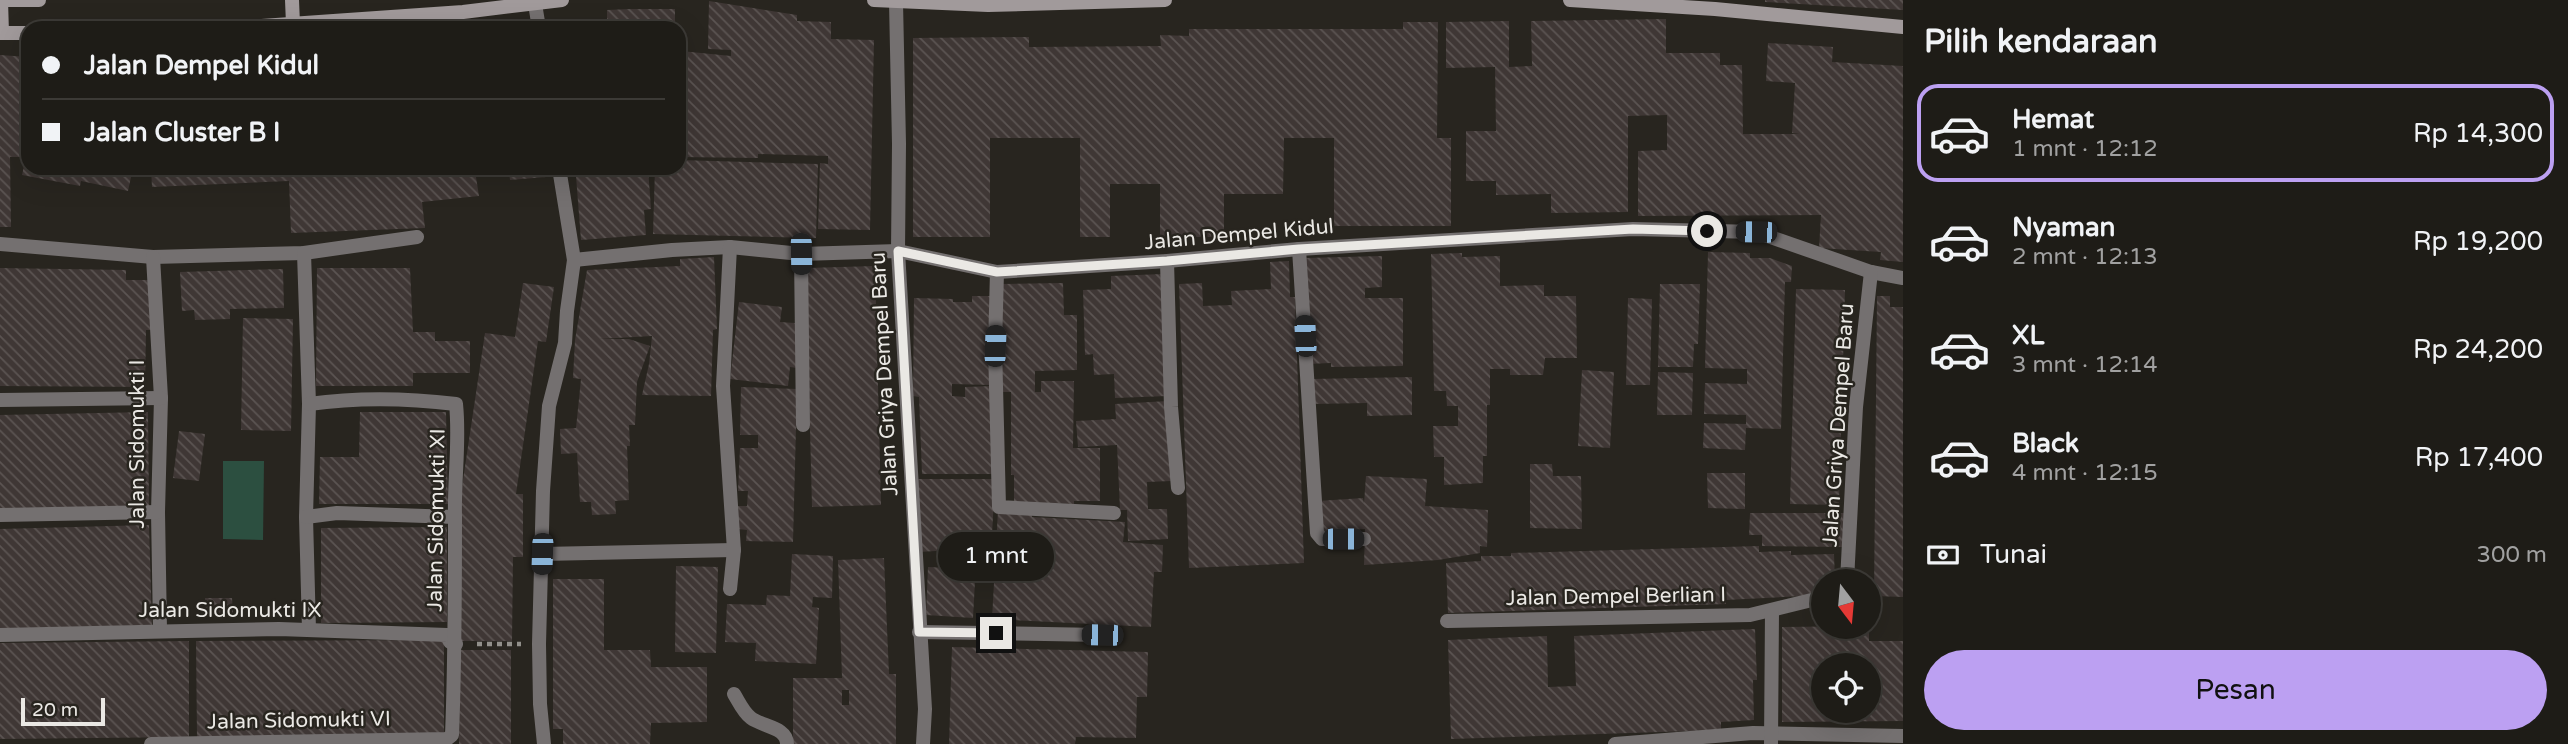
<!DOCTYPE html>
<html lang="id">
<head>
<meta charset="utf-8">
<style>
	:root { --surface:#1e1c17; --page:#262520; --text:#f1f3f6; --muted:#a1a1a1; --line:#3c3a36; --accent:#bca0f2 }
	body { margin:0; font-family:"Varela Round",sans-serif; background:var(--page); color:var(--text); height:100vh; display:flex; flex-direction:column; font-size:26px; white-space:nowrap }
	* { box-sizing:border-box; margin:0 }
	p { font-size:23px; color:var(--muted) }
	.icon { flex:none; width:38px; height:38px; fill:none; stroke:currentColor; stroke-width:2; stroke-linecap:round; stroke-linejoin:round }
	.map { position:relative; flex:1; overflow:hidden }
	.details { display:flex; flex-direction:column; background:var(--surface); width:665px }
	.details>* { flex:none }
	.top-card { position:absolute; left:21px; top:21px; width:665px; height:154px; border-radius:21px; box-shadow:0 7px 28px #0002,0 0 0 2px var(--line); display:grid; align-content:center; height:154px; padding:0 21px; background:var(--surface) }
	.needle { width:46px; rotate:164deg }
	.tools { position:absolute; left:1811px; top:569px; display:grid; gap:14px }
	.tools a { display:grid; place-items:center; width:70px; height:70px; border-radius:50%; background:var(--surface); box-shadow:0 7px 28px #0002,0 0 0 2px var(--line); font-size:35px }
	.scale { position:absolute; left:21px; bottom:18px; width:84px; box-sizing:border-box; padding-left:7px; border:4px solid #eae8e4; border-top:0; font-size:19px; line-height:24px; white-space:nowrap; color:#eae8e4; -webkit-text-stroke:5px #28251f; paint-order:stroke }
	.end { position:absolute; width:32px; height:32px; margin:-16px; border:9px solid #eae8e4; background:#111; box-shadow:0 0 0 4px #111 }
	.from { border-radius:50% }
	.bubble { position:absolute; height:49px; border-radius:24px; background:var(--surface); box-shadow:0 7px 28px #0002,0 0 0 2px var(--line); font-size:23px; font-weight:600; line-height:49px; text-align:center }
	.car { position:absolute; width:21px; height:42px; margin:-21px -10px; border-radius:9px; box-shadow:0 0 5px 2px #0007; background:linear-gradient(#222 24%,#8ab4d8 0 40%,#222 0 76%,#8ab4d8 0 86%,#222 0) }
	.top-card b { display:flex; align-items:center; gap:24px; height:66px; font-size:26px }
	.top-card b+b { border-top:2px solid var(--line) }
	.top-card i { width:18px; height:18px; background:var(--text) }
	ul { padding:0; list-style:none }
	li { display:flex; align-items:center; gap:21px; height:98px; margin:0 14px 10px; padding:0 7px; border:4px solid transparent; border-radius:21px }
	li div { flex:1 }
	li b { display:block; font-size:26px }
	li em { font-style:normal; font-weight:600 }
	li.active { border-color:var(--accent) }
	li>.icon { width:63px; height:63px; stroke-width:1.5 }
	h2 { padding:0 21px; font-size:32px; line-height:84px }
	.pay { display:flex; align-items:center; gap:18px; height:77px; padding:0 21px; font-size:26px }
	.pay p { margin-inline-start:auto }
	.cta { display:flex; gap:14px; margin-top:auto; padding:14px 21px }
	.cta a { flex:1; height:80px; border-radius:42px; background:var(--accent); color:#111; font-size:28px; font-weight:600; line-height:80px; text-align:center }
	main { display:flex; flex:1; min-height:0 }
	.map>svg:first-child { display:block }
	.grass { fill:#2c4f40 }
	.building { fill:url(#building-back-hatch); fill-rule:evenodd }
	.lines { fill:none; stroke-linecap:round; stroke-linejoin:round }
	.path { stroke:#918f8a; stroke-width:4.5; stroke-dasharray:5 5; stroke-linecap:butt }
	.street { stroke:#747070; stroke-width:14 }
	.secondary { stroke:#a19a9b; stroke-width:14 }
	.route { stroke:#eae8e4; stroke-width:9 }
	.labels { text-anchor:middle; stroke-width:5; stroke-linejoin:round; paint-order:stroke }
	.street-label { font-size:21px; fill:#eae8e4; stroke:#28251f }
</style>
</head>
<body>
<main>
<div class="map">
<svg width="1903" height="744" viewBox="0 0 1903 744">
	<defs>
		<pattern id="building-back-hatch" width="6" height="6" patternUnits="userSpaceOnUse" patternTransform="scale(1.75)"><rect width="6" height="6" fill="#3f3735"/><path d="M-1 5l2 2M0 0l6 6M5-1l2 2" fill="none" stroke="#5b5452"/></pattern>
	</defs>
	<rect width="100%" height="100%" fill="#28251f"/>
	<!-- grass -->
	<path class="grass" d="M 223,461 L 264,461 L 263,540 L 223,539 Z"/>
	<!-- building -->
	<g class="building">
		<path d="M 1765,0 L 1903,0 L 1903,10 L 1765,2 Z"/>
		<path d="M 709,1 L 797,15 L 797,21 L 831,22 L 831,39 L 874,40 L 870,230 L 818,229 L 820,163 L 828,164 L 828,156 L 758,154 L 758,158 L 679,157 L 681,51 L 731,56 L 731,50 L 708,49 Z"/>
		<path d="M 630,9 L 675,9 L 675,28 L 560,28 L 560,24 L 607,24 L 607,10 Z"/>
		<path d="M 1666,19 L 1666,53 L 1720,53 L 1720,65 L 1742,65 L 1743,134 L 1800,134 L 1792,133 L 1795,83 L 1766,81 L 1768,43 L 1833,47 L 1832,62 L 1903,66 L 1903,262 L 1880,260 L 1881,252 L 1819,248 L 1821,215 L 1638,216 L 1638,151 L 1667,150 L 1667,115 L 1628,116 L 1628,212 L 1551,213 L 1551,194 L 1496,195 L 1496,181 L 1466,181 L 1466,131 L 1496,131 L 1495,67 L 1446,68 L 1446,22 L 1509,21 L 1509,67 L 1532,66 L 1531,21 Z"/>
		<path d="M 1403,22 L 1438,22 L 1437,138 L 1451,138 L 1451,226 L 1334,226 L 1334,138 L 1284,138 L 1283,194 L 1224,194 L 1224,237 L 1160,237 L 1160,184 L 1110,184 L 1110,237 L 1080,237 L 1080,138 L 990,138 L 990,237 L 913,237 L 913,38 L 1029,37 L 1029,47 L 1161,46 L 1160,35 L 1189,36 L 1189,29 L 1403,29 Z"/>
		<path d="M 0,55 L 28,57 L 28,168 L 133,168 L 128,191 L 81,181 L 80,186 L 22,175 L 26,157 L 10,157 L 11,227 L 0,227 Z"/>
		<path d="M 679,160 L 818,164 L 816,238 L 653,234 L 655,168 L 679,168 Z"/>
		<path d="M 151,168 L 545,168 L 546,177 L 510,180 L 509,172 L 476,177 L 479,196 L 422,202 L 425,228 L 291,233 L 289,181 L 152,187 Z"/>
		<path d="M 579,168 L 648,168 L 651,209 L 644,210 L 646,235 L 581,240 L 576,176 L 579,176 Z"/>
		<path d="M 1708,252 L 1750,253 L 1750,258 L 1770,258 L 1792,266 L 1791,282 L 1785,282 L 1781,429 L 1746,428 L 1745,450 L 1703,448 L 1704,423 L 1746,424 L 1746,415 L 1704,414 L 1705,383 L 1747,384 L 1747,369 L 1705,368 Z"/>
		<path d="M 1462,253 L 1462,257 L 1500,256 L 1500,286 L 1544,285 L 1544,296 L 1576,296 L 1577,358 L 1545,358 L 1543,375 L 1510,375 L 1510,369 L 1490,369 L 1490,405 L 1487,405 L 1487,456 L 1483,456 L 1483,483 L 1444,485 L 1444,457 L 1434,457 L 1433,426 L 1458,426 L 1458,406 L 1447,406 L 1446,391 L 1434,391 L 1431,254 Z"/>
		<path d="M 1382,256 L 1382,287 L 1365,288 L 1365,298 L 1403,298 L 1403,366 L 1331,367 L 1331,363 L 1307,364 L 1305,258 Z"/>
		<path d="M 714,257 L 717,329 L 713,330 L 711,396 L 642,395 L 649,364 L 652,336 L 599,339 L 629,339 L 650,346 L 637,382 L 635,425 L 629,425 L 630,446 L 627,446 L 629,500 L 615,501 L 616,514 L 592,515 L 591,502 L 580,502 L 577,453 L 561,454 L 560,429 L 576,428 L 581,379 L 573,378 L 575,340 L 587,270 L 680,266 L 680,259 Z"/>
		<path d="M 1289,261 L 1290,297 L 1295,297 L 1304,563 L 1189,568 L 1179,284 L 1202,283 L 1203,306 L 1232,305 L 1231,291 L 1271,289 L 1270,262 Z"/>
		<path d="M 875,266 L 881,505 L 812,507 L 806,268 Z"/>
		<path d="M 0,268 L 126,270 L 126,280 L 153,280 L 152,330 L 146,330 L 145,387 L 0,386 Z"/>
		<path d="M 317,268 L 410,268 L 413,332 L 435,332 L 435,341 L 470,341 L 470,373 L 413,373 L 413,386 L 316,386 Z"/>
		<path d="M 283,269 L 284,308 L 230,309 L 230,319 L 195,320 L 194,310 L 182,311 L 180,272 Z"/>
		<path d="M 1163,274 L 1168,396 L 1115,398 L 1114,374 L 1094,375 L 1093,354 L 1085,355 L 1083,290 L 1111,289 L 1111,276 Z"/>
		<path d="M 523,283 L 554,287 L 546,342 L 538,341 L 516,494 L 523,494 L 523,557 L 513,557 L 512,641 L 460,641 L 461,493 L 485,333 L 515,337 Z"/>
		<path d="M 1063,283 L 1064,315 L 1077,315 L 1077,370 L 1035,371 L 1035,392 L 1041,392 L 1041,381 L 1074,381 L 1073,448 L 1100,448 L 1100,501 L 1074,501 L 1074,504 L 1014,502 L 1014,475 L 1011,475 L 1011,392 L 1002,392 L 1002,284 Z"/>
		<path d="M 1660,284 L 1700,284 L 1698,344 L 1694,344 L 1693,367 L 1658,367 Z"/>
		<path d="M 1796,289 L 1845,290 L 1839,505 L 1790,504 Z"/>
		<path d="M 972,296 L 992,296 L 991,385 L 952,384 L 952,396 L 965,397 L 965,387 L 993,386 L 995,474 L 922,474 L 919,397 L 913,396 L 914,298 L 953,299 L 953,302 L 972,302 Z"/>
		<path d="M 1877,296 L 1890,296 L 1890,307 L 1903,307 L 1903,597 L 1874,596 Z"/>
		<path d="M 1628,298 L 1652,299 L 1650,385 L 1626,385 Z"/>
		<path d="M 739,302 L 782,307 L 780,322 L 795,323 L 797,368 L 790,367 L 788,386 L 730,379 Z"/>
		<path d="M 243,318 L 293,319 L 291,431 L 241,430 Z"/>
		<path d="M 1582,370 L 1614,372 L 1610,448 L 1578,446 Z"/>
		<path d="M 1658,372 L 1693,373 L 1692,415 L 1657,415 Z"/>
		<path d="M 1412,377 L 1412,415 L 1367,416 L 1367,403 L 1312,404 L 1312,379 Z"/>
		<path d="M 741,387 L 797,389 L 793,542 L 746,541 L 747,530 L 738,529 L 738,506 L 747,506 L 748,491 L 738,491 L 740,448 L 758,448 L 758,435 L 740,435 Z"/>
		<path d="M 1168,401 L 1171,481 L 1147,482 L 1148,509 L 1167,509 L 1168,539 L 1128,541 L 1127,510 L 1120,510 L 1117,445 L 1078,447 L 1076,421 L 1116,419 L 1115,404 Z"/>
		<path d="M 148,412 L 149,506 L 0,509 L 0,415 Z"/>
		<path d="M 360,412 L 446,412 L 448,504 L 319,504 L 320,457 L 359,457 Z"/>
		<path d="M 179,431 L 205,434 L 199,481 L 173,478 Z"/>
		<path d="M 1530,464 L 1552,464 L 1553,476 L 1581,476 L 1582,529 L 1530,528 Z"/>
		<path d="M 1707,473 L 1745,473 L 1745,509 L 1708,508 Z"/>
		<path d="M 1366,476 L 1427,479 L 1425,506 L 1488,510 L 1487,547 L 1480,546 L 1480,553 L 1438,560 L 1364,565 L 1365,529 L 1320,532 L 1318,501 L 1363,498 L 1364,503 Z"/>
		<path d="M 918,479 L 995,479 L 991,554 L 952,550 L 919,552 Z"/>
		<path d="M 998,510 L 1032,512 L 1032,517 L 1125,522 L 1123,542 L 1163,545 L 1162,572 L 1154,572 L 1151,627 L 992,619 Z"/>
		<path d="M 1750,513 L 1844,513 L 1843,547 L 1762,546 L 1762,535 L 1749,535 Z"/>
		<path d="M 149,525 L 152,625 L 0,629 L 0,529 Z"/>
		<path d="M 447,527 L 447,622 L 321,623 L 321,528 Z"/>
		<path d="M 1759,546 L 1759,552 L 1791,551 L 1791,555 L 1834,554 L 1835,581 L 1824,581 L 1824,595 L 1726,600 L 1726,604 L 1448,613 L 1446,563 L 1481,561 L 1481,556 L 1511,556 L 1511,553 Z"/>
		<path d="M 792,554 L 833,556 L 832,598 L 813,597 L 812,607 L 819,608 L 816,664 L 755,661 L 756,643 L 725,642 L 727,604 L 766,605 L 767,595 L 790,596 Z"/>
		<path d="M 884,558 L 889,674 L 896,674 L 896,744 L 793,744 L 793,678 L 842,678 L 838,560 ZM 842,690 L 849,690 L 849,705 L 842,705 Z"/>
		<path d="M 950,561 L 976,563 L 973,618 L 926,615 L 928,567 L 950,568 Z"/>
		<path d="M 676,566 L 718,567 L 716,653 L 675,652 Z"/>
		<path d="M 553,579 L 604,579 L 604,650 L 650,650 L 651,667 L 707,667 L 707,722 L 651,723 L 650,744 L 563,744 L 563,729 L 553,729 Z"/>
		<path d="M 205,598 L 232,598 L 233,614 L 205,614 Z"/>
		<path d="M 1869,626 L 1869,641 L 1903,641 L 1903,721 L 1782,722 L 1782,627 ZM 1824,665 L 1869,665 L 1869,710 L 1824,710 Z"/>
		<path d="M 1755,629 L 1757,680 L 1753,680 L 1754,720 L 1721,722 L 1721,730 L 1451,739 L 1448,640 L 1547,636 L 1548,687 L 1576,686 L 1574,636 Z"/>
		<path d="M 444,640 L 444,736 L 197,738 L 196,641 Z"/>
		<path d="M 189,641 L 189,737 L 0,739 L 0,643 Z"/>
		<path d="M 952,647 L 1148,652 L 1147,697 L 1137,697 L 1136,738 L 1076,737 L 1075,744 L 949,744 Z"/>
		<path d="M 460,650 L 511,650 L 511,744 L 459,744 Z"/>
	</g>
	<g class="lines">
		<!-- path -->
		<path class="path" d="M 477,644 L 521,644"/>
		<!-- street -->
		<g class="street">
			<path d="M 896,2 L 899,144 L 898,251 L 925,709 L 923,744"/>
			<path d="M 535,4 L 539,28"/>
			<path d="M 0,244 L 153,257 L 304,253 L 417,237"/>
			<path d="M 1299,249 L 1317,533 L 1322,539 L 1364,539"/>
			<path d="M 304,253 L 309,404 L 306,517 L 309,630"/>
			<path d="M 801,254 L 803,425"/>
			<path d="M 153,257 L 161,398 L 158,512 L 160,630"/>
			<path d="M 574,260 L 672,250 L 730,247 L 801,254 L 898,251 L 997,272 L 1167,261 L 1299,249 L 1633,229 L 1756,232 L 1871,272 L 1903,278"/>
			<path d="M 1167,261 L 1171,407 L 1178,488"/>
			<path d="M 997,272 L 995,346 L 999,507 L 1114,513"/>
			<path d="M 0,400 L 161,398"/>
			<path d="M 0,515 L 158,512"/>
			<path d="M 306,517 L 337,513 L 455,517"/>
			<path d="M 542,554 L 734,550"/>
			<path d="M 1847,581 L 1856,407 L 1871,272"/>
			<path d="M 730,589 L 734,550 L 723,386 L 730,247"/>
			<path d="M 1447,621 L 1750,615 L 1824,597"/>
			<path d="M 919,632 L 1102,635"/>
			<path d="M 0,635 L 279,629 L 447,635 L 450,642 L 456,644"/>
			<path d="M 734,694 C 739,702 743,712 751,718 C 763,727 787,727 787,744"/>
			<path d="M 151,744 L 447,739 L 452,735 C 455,662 455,589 455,516 C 454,478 460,442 456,404 C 407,398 358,397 309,404"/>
			<path d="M 544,744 L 540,704 L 539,644 L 543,491 L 549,406 L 565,343 L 567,311 L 574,260 L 559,168"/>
			<path d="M 1615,744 L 1753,733 L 1903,736"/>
			<path d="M 1771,744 L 1772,611"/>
		</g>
		<!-- secondary -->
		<g class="secondary">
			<path d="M 0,0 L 39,0"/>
			<path d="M 1,0 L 2,33"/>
			<path d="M 292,0 L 293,24"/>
			<path d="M 874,0 L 988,5 L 1165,0"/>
			<path d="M 1570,0 L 1715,9 L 1903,27"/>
			<path d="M 232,28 L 463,12 L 562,0"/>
			<path d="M 0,33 L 28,33"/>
		</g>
	</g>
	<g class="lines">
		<!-- route -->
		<path class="route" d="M 996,633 L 919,632 L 898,251 L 997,272 L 1167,261 L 1299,249 L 1633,229 L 1707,231"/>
	</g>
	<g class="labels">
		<!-- street labels -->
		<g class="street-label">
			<text transform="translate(1239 234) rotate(-5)" y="7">Jalan Dempel Kidul</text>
			<text transform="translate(884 374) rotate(-93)" y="7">Jalan Griya Dempel Baru</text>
			<text transform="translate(1838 425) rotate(-86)" y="7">Jalan Griya Dempel Baru</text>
			<text transform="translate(137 444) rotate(-90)" y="7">Jalan Sidomukti I</text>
			<text transform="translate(436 520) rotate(-89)" y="7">Jalan Sidomukti XI</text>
			<text transform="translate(1616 596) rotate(-1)" y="7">Jalan Dempel Berlian I</text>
			<text x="230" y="617">Jalan Sidomukti IX</text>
			<text transform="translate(299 720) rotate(-1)" y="7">Jalan Sidomukti VI</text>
		</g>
	</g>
</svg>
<div class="tools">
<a><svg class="needle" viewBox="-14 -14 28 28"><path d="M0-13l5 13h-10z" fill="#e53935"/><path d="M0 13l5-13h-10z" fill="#a1a1a1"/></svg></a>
<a><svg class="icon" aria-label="locate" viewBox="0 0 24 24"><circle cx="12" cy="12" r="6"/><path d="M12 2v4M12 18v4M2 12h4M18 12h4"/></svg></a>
</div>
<div class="scale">20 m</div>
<i class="end from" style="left:1707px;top:231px"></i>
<i class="end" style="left:996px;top:633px"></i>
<div class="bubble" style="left:938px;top:532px;width:116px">1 mnt</div>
<i class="car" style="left:1756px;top:232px;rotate:271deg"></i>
<i class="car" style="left:801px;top:254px;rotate:179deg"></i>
<i class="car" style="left:1305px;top:336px;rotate:357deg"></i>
<i class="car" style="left:995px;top:346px;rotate:2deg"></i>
<i class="car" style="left:1343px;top:539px;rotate:90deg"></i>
<i class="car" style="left:542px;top:554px;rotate:182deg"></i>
<i class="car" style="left:1102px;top:635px;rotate:271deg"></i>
<div class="top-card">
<b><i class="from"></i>Jalan Dempel Kidul</b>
<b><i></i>Jalan Cluster B I</b>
</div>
</div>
<section class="details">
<h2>Pilih kendaraan</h2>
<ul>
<li class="active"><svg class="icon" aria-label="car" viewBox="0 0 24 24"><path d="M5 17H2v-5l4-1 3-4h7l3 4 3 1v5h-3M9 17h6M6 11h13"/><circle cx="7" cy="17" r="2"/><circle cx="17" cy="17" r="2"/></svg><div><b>Hemat</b><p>1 mnt · 12:12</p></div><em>Rp 14,300</em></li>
<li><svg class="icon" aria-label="car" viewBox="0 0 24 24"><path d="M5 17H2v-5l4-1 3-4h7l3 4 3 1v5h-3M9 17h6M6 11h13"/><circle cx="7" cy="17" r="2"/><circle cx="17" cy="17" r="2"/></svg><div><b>Nyaman</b><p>2 mnt · 12:13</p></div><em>Rp 19,200</em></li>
<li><svg class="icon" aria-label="car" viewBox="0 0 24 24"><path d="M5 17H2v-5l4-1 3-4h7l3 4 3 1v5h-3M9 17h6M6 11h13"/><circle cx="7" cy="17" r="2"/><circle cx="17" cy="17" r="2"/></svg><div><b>XL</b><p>3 mnt · 12:14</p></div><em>Rp 24,200</em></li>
<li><svg class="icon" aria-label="car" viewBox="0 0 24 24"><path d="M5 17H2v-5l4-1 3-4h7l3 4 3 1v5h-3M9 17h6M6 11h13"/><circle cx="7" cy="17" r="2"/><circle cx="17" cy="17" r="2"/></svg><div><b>Black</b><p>4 mnt · 12:15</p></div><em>Rp 17,400</em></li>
</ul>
<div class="pay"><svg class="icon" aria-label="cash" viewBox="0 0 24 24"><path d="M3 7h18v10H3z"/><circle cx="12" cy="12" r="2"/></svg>Tunai<p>300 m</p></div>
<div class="cta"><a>Pesan</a></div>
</section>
</main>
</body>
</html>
